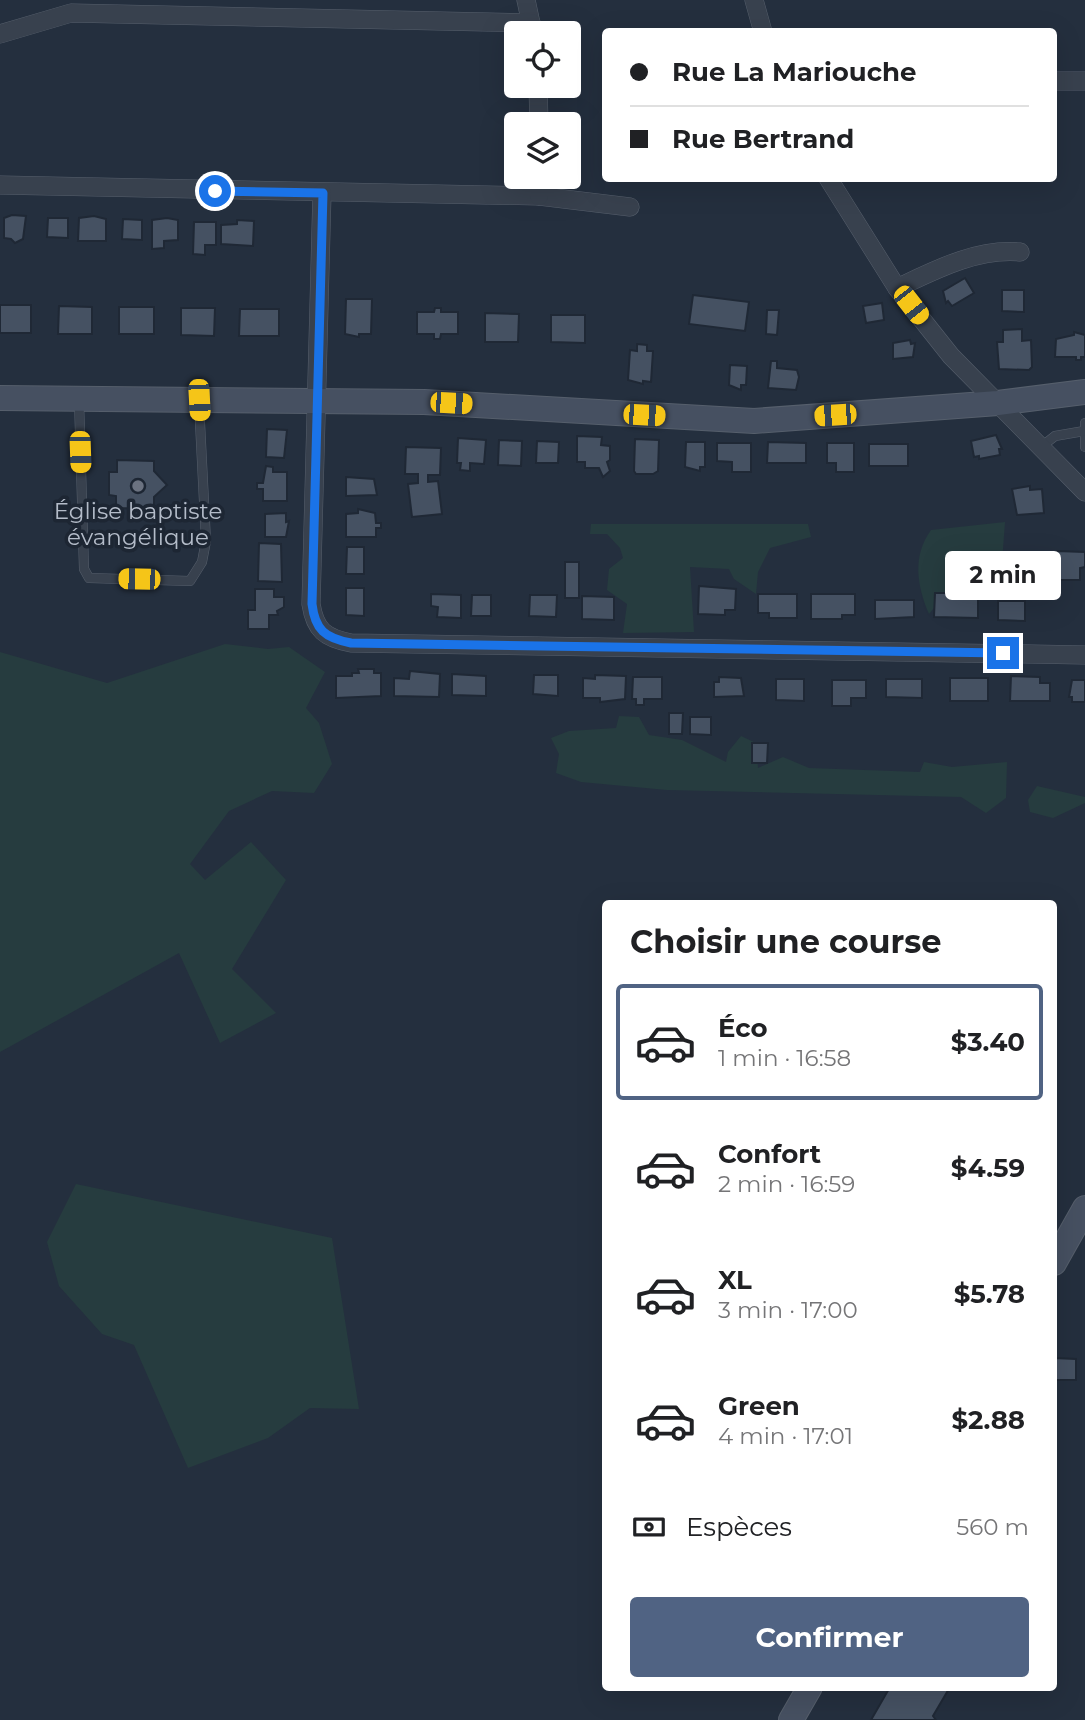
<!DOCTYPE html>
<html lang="fr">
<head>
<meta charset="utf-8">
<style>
	:root { --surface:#fff; --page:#f2f2f2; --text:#202124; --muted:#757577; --line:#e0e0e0; --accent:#506383 }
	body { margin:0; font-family:Montserrat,sans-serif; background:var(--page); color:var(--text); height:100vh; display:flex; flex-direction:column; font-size:26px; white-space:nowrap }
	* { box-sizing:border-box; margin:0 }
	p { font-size:23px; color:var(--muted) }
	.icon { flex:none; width:38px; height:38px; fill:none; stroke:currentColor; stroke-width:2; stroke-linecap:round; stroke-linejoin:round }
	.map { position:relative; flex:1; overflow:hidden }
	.side { position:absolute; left:602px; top:900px; width:455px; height:791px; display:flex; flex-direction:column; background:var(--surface); border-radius:7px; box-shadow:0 7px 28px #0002 }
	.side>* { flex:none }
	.top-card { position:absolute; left:602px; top:28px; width:455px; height:154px; border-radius:7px; box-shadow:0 7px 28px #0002; display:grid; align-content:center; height:154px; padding:0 28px; background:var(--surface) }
	.tools { position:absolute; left:504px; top:21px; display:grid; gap:14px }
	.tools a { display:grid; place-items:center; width:77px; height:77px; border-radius:7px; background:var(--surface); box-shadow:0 7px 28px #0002; font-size:35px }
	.end { position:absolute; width:32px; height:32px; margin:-16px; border:9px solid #1a73e8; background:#fff; box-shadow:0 0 0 4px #fff }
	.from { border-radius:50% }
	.bubble { position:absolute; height:49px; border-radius:7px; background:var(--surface); box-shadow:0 7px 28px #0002; font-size:23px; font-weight:700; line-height:49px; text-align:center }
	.car { position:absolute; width:21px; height:42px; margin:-21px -10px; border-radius:9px; box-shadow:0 0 5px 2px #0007; background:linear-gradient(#f5c518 24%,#345 0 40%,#f5c518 0 76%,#345 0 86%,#f5c518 0) }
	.top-card b { display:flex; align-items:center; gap:24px; height:66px; font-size:26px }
	.top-card b+b { border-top:2px solid var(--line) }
	.top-card i { width:18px; height:18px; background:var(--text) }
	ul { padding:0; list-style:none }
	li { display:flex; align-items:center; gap:21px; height:116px; margin:0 14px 10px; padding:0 14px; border:4px solid transparent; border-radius:7px }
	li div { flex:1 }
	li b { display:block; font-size:26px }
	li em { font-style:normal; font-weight:700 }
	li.active { border-color:var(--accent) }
	li>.icon { width:63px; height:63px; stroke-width:1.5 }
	h2 { padding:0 28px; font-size:32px; line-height:84px }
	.pay { display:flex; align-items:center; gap:18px; height:77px; padding:0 28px; font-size:26px }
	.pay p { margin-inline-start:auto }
	.primary-button { display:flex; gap:14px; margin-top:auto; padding:14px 28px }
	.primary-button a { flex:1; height:80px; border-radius:7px; background:var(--accent); color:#fff; font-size:28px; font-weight:700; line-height:80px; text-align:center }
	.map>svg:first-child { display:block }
	.green { fill:#263c3f }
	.building { fill:#455162; stroke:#1f2835; stroke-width:2 }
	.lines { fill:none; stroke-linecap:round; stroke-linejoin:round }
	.lane-casing { stroke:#565f6c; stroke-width:10 }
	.street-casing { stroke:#565f6c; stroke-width:19 }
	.secondary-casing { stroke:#565f6c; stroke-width:26 }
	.lane { stroke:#38414e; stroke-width:9 }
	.street { stroke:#38414e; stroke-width:18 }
	.secondary { stroke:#465061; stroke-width:24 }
	.route { stroke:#1a73e8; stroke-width:9 }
	.worship-dot { fill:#6b7280; stroke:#1d2633; stroke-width:2.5 }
	.labels { text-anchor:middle; stroke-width:7; stroke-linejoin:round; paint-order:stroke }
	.poi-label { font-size:23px; fill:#b4bcc9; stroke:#1d2633 }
</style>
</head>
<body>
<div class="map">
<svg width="1085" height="1720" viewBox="0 0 1085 1720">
	<rect width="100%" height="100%" fill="#242f3e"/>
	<!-- green -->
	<g class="green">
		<path d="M 1005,522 L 1002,563 L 1010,590 L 1000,600 L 983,586 L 947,592 L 929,614 C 917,586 912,556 931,530 Z"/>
		<path d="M 591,524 L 808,524 L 811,537 L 770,548 L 758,572 L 756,594 L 734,579 L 729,569 L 690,567 L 694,632 L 623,633 L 627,604 L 607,590 L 609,569 L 623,558 L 620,548 L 607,534 L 590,534 Z"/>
		<path d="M 225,644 L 268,649 L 289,647 L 325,672 L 306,708 L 319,723 L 332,764 L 314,793 L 272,791 L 229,811 L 190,864 L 205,880 L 251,842 L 286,880 L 232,969 L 276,1013 L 220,1043 L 179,953 L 0,1052 L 0,652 L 107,683 Z"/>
		<path d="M 619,716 L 639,717 L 649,735 L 682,740 L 726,762 L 728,752 L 741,736 L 756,743 L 758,768 L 783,757 L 809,768 L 920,772 L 924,762 L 952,767 L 1007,762 L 1006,798 L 986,813 L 961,797 L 667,790 L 581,782 L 556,773 L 559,754 L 551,738 L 569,731 L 616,728 Z"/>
		<path d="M 1037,786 L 1085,797 L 1085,803 L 1053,818 L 1030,812 L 1028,800 Z"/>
		<path d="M 76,1184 L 332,1238 L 359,1409 L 310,1408 L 268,1438 L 188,1468 L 134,1345 L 102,1334 L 59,1286 L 47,1242 Z"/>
	</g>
	<!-- building -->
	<g class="building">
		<path d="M 12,215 L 26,216 L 23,239 L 15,243 L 11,239 L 4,238 L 4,218 Z"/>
		<path d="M 94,216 L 106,219 L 106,241 L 78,241 L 79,218 Z"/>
		<path d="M 48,218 L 68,218 L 68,238 L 47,237 Z"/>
		<path d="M 167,218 L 178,220 L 178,240 L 164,241 L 164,248 L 152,249 L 152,220 Z"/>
		<path d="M 123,219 L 142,220 L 142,240 L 122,239 Z"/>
		<path d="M 237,220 L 254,221 L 253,246 L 221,244 L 221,225 L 237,224 Z"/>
		<path d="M 194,222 L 216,222 L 216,245 L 205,245 L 205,255 L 193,254 Z"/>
		<path d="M 965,278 L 974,293 L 952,306 L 948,301 L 946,303 L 943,291 Z"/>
		<path d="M 1002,290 L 1024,290 L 1024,312 L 1002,311 Z"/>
		<path d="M 693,295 L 749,302 L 745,331 L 689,324 Z"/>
		<path d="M 346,299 L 372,299 L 371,334 L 359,334 L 359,337 L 345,334 Z"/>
		<path d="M 882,303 L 884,320 L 866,323 L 863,306 Z"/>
		<rect x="0" y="305" width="31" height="28"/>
		<path d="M 59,306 L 92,307 L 92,334 L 58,334 Z"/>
		<rect x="119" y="307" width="35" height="27"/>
		<path d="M 181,308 L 215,308 L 214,336 L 181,335 Z"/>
		<path d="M 435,308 L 441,308 L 441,312 L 458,312 L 458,334 L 441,334 L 440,339 L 434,339 L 434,334 L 417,334 L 417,312 L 434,312 Z"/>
		<path d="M 240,309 L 279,309 L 279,336 L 239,336 Z"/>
		<path d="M 767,310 L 779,310 L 777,335 L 766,334 Z"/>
		<path d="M 485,313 L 519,314 L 518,342 L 485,342 Z"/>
		<path d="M 551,315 L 585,315 L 585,343 L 551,342 Z"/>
		<path d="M 1022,329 L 1022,341 L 1031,340 L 1032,367 L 1029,370 L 999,369 L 997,342 L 1003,342 L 1003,330 Z"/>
		<path d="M 1074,332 L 1085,335 L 1085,357 L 1081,357 L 1081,360 L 1076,360 L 1076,357 L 1055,357 L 1056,339 L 1074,335 Z"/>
		<path d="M 910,340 L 911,344 L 915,343 L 913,357 L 893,359 L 893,343 Z"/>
		<path d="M 637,344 L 647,345 L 647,351 L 653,351 L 651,382 L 643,381 L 643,384 L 628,380 L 630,350 L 637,351 Z"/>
		<path d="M 771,361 L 777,361 L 777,368 L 797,370 L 799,377 L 796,390 L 768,388 Z"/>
		<path d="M 730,365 L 747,366 L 746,385 L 741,385 L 741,390 L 729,385 Z"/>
		<path d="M 267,429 L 287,430 L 284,458 L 266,457 Z"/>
		<path d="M 996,435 L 1002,449 L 999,449 L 1000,455 L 979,459 L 979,456 L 974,457 L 971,441 Z"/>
		<path d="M 577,436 L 602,437 L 601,445 L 610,446 L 610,460 L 607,462 L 610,471 L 603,477 L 599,468 L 585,468 L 585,462 L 577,462 Z"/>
		<path d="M 458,438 L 486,440 L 484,464 L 470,463 L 470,471 L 460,470 L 461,463 L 457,463 Z"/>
		<path d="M 635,439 L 659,440 L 658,471 L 653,474 L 636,474 L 634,471 Z"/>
		<path d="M 499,440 L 522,441 L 521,466 L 498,465 Z"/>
		<path d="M 537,441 L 559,442 L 558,463 L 536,463 Z"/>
		<path d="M 686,442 L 705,442 L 705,467 L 700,467 L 700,471 L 685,467 Z"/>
		<path d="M 768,442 L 806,443 L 806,463 L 767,463 Z"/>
		<path d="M 717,443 L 751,443 L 751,472 L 732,472 L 732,462 L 717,461 Z"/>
		<path d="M 827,443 L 854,443 L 854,472 L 836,472 L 836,463 L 827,463 Z"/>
		<rect x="869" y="444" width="39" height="22"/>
		<path d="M 406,447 L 441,448 L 440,475 L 428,475 L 428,482 L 438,481 L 442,514 L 412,517 L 408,484 L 418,483 L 418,474 L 405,474 Z"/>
		<path d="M 117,460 L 154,461 L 154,471 L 167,485 L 154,497 L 154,509 L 116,508 L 116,496 L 109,495 L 109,472 L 117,472 Z"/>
		<path d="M 266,466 L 273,467 L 273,472 L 287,472 L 287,501 L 263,501 L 263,489 L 257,489 L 257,483 L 263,483 Z"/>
		<path d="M 346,477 L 374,479 L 377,495 L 346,496 Z"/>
		<path d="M 1030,486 L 1030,490 L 1042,489 L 1044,513 L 1017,515 L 1012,489 Z"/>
		<path d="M 358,509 L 375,513 L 376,523 L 381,523 L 381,528 L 376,528 L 376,537 L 346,537 L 346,514 L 358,513 Z"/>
		<path d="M 286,513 L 286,522 L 289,521 L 286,537 L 265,537 L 265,514 Z"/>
		<path d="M 259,543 L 281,544 L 282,582 L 258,581 Z"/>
		<path d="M 347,547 L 364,547 L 364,574 L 346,574 Z"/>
		<path d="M 1057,551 L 1085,552 L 1085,567 L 1080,568 L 1080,580 L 1057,580 Z"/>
		<rect x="565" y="562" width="14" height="36"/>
		<path d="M 699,586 L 736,589 L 735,610 L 725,610 L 725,615 L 698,614 Z"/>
		<path d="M 346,588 L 364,588 L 364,616 L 346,615 Z"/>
		<path d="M 255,589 L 274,589 L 274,597 L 284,597 L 284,607 L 277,611 L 278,615 L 269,615 L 269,629 L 248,629 L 248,610 L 255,610 Z"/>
		<path d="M 935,593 L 978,593 L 978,618 L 934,617 Z"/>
		<path d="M 431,594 L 461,595 L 461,618 L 437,617 L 438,607 L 431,606 Z"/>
		<path d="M 758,594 L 797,594 L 797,618 L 769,618 L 769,613 L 758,613 Z"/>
		<path d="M 811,594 L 855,594 L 855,615 L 842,615 L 842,619 L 811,619 Z"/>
		<path d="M 472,595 L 491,595 L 491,616 L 471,616 Z"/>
		<path d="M 530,595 L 557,595 L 556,617 L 529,616 Z"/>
		<path d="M 582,596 L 614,597 L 614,620 L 582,619 Z"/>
		<path d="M 875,600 L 914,600 L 914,617 L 875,619 Z"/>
		<path d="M 998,601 L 1025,601 L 1025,621 L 998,620 Z"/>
		<path d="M 358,669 L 374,669 L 374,673 L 381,673 L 381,696 L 336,698 L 336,676 L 352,676 L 352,673 L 359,673 Z"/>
		<path d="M 410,671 L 440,674 L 439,697 L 394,696 L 394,678 L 409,679 Z"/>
		<path d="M 452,674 L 486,676 L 486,696 L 452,695 Z"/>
		<path d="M 534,675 L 558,675 L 558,696 L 533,694 Z"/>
		<path d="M 595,675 L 626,676 L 625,699 L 600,702 L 600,698 L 583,698 L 583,678 L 595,679 Z"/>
		<path d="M 1011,676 L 1040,677 L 1040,683 L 1050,683 L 1050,701 L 1010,701 Z"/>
		<path d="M 633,677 L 662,677 L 662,699 L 644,699 L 644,705 L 636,705 L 636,699 L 632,699 Z"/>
		<path d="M 719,677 L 741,678 L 744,696 L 714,697 L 714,682 L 719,682 Z"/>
		<rect x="950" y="678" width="38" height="23"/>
		<path d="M 776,679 L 804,679 L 804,701 L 776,700 Z"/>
		<path d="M 886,679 L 922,679 L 922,698 L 886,697 Z"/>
		<path d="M 832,680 L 866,680 L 866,698 L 851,698 L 851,706 L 832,706 Z"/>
		<path d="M 1072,680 L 1085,680 L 1085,702 L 1072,702 L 1072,697 L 1069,697 Z"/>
		<path d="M 669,713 L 683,713 L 682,734 L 669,734 Z"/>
		<path d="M 690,717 L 711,717 L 711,735 L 690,734 Z"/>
		<path d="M 752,743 L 768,743 L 767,763 L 752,763 Z"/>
		<path d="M 1054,1358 L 1076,1359 L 1076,1380 L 1054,1380 Z"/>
		<path d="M 890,1687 L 950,1687 L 933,1716 L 936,1720 L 871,1720 Z"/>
	</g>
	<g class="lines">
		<defs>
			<g id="lane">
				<path d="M 79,400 L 84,569 L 89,578 L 190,581 L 202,562 L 206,541 L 199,403"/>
				<path d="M 1085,423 L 1085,447"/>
				<path d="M 1041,447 L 1055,436 L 1084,431"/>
			</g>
			<g id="street">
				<path d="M 526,0 L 533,33"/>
				<path d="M 754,0 L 763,32"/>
				<path d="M 0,34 L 71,13 L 531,23"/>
				<path d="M 1054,81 L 1085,81"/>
				<path d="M 538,86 L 539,124"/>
				<path d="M 828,178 L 897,288 L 951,356 L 1085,492"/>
				<path d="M 0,185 L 539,196 L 630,207"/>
				<path d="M 322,193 L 311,604 C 315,630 325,638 351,643 L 1085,655"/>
				<path d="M 539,196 L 539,177"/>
				<path d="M 897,288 C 935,270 977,248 1020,252"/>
			</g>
			<g id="secondary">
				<path d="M 0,398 L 424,402 L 754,421 L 998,403 L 1085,392"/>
				<path d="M 1054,1263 L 1085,1208"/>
				<path d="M 791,1720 L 810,1687"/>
			</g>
		</defs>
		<!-- lane casing -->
		<use href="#lane" class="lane-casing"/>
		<!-- street casing -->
		<use href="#street" class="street-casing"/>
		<!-- secondary casing -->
		<use href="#secondary" class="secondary-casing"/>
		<!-- lane -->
		<use href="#lane" class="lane"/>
		<!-- street -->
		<use href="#street" class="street"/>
		<!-- secondary -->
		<use href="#secondary" class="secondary"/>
	</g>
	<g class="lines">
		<!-- route -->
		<path class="route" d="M 215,191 L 323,193 L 312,604 C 315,630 325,638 351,643 L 1003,653"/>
	</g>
	<!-- markers -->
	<circle class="worship-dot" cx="138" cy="486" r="7"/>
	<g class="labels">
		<!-- poi labels -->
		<g class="poi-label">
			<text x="138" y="519">Église baptiste<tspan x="138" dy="26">évangélique</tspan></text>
		</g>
	</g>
</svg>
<div class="tools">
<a><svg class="icon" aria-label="locate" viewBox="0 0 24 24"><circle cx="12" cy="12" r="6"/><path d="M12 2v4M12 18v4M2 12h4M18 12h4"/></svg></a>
<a><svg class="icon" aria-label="layers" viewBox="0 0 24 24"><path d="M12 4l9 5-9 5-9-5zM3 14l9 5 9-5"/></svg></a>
</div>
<i class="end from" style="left:215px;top:191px"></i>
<i class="end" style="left:1003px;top:653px"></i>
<div class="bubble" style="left:945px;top:551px;width:116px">2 min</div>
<i class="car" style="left:911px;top:305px;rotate:142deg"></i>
<i class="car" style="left:199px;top:400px;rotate:177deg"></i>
<i class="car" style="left:451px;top:403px;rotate:93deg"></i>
<i class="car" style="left:644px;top:415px;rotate:93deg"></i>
<i class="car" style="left:835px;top:415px;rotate:266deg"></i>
<i class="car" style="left:80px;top:452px;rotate:178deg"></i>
<i class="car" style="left:139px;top:579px;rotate:271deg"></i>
<div class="top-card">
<b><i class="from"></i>Rue La Mariouche</b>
<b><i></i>Rue Bertrand</b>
</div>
<section class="side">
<h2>Choisir une course</h2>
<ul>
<li class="active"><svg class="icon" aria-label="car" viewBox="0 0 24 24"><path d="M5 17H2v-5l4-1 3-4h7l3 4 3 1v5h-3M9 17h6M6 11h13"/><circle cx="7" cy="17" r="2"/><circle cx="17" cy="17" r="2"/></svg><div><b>Éco</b><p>1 min · 16:58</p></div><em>$3.40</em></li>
<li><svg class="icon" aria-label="car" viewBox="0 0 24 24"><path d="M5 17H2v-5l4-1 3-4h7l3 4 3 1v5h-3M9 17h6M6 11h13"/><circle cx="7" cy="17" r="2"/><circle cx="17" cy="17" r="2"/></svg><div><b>Confort</b><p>2 min · 16:59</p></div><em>$4.59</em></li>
<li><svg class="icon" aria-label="car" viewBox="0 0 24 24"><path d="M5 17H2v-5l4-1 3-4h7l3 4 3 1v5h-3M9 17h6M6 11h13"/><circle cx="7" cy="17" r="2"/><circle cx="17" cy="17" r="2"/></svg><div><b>XL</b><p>3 min · 17:00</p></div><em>$5.78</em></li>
<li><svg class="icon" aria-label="car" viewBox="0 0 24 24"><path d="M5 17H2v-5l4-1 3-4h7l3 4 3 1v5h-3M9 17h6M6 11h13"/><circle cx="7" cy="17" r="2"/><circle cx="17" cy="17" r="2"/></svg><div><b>Green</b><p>4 min · 17:01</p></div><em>$2.88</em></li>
</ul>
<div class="pay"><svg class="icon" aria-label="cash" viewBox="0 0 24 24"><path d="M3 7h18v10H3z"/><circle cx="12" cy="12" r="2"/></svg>Espèces<p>560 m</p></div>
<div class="primary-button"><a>Confirmer</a></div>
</section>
</div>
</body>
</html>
